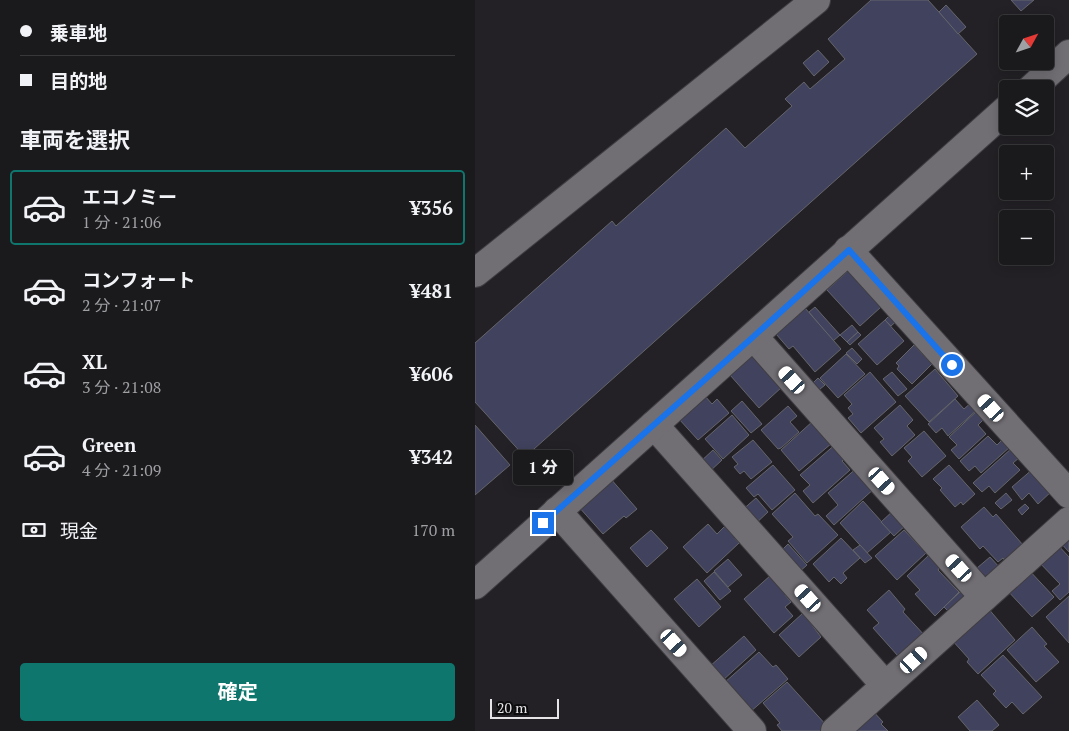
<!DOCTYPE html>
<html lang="ja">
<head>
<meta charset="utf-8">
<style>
	:root { --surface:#1a191c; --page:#272629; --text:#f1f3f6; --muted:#9fa0a3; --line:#38383b; --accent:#0f766e }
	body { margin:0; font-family:"PT Serif","Noto Sans JP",serif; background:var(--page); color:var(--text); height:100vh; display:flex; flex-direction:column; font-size:19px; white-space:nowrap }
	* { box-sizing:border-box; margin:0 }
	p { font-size:16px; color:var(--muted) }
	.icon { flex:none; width:28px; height:28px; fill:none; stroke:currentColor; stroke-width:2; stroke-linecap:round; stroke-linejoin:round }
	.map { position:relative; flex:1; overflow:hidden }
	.sheet { display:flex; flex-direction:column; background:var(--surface); width:475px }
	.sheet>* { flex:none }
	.top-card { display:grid; align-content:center; height:110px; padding:0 20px; background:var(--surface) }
	.needle { width:32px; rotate:50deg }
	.tools { position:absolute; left:524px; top:15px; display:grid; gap:10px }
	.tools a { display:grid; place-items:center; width:55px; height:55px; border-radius:5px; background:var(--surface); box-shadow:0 2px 12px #0003,0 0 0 1px var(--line); font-size:25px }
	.scale { position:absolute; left:15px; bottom:12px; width:69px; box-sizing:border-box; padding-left:5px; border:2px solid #e6e4e7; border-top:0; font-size:14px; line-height:18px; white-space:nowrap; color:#e6e4e7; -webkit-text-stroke:4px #0c0b0d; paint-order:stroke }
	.end { position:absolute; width:22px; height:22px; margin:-11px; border:6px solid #1a73e8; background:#fff; box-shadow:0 0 0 2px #fff }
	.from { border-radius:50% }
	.bubble { position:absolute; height:35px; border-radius:5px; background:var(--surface); box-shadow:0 2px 12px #0003,0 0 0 1px var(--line); font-size:16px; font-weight:700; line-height:35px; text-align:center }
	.car { position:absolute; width:15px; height:30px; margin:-15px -8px; border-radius:6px; box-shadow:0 0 4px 1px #0007; background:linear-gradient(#fff 24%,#345 0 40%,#fff 0 76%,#345 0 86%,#fff 0) }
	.top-card b { display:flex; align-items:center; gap:18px; height:48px; font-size:19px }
	.top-card b+b { border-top:1px solid var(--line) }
	.top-card i { width:12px; height:12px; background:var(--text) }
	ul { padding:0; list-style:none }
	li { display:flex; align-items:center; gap:15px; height:75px; margin:0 10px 8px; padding:0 10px; border:2px solid transparent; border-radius:5px }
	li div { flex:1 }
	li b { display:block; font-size:19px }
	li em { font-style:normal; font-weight:700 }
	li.on { border-color:var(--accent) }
	li>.icon { width:45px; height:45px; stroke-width:1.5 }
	h2 { padding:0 20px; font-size:22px; line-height:60px }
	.pay { display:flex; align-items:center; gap:12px; height:55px; padding:0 20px; font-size:19px }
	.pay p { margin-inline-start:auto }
	.action { display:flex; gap:10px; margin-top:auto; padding:10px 20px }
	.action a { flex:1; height:58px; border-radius:5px; background:var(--accent); color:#fff; font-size:20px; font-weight:700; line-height:58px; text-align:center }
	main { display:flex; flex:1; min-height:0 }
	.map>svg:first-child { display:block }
	.building { fill:#41435e; stroke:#64656b }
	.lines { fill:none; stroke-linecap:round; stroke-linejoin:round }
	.minor-casing { stroke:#403e42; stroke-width:30 }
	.minor { stroke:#716f74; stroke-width:28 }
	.route { stroke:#1a73e8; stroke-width:6 }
</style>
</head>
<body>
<main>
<section class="sheet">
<div class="top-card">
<b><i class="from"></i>乗車地</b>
<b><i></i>目的地</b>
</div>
<h2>車両を選択</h2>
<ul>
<li class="on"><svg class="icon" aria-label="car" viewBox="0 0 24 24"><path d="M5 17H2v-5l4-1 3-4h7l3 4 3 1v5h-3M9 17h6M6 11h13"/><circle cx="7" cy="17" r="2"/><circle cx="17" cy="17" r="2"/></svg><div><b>エコノミー</b><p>1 分 · 21:06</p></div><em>¥356</em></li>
<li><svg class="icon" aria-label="car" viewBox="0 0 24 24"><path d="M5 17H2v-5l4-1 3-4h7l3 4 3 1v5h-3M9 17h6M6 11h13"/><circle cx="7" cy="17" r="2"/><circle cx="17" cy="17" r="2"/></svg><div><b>コンフォート</b><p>2 分 · 21:07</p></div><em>¥481</em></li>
<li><svg class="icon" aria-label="car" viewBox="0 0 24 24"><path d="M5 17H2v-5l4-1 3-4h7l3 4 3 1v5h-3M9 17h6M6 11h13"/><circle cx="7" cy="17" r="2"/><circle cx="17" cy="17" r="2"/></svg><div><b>XL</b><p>3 分 · 21:08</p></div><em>¥606</em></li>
<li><svg class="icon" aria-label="car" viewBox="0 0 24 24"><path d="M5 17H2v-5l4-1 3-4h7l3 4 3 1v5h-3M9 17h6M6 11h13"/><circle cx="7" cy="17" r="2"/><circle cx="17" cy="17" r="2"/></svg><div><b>Green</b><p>4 分 · 21:09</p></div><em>¥342</em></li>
</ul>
<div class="pay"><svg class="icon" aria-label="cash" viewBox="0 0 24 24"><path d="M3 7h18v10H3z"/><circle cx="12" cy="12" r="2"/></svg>現金<p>170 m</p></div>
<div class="action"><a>確定</a></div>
</section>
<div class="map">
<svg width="594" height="731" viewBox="0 0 594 731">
	<rect width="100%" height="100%" fill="#232125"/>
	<!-- building -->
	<g class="building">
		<path d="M 396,0 L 453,0 L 502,54 L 50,457 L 0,402 L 0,343 L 137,221 L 141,226 L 251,128 L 270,148 L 317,106 L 310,99 L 329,82 L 335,89 L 370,59 L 353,39 Z"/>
		<path d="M 536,0 L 559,0 L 546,11 Z"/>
		<path d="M 471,5 L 491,27 L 483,34 L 464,12 Z"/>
		<path d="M 343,50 L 354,62 L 339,76 L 328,63 Z"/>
		<path d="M 373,271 L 406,307 L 385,326 L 352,290 Z"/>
		<path d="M 340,307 L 365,335 L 358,341 L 334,312 Z"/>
		<path d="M 330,308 L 366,349 L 340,372 L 318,346 L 314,349 L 301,334 Z"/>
		<path d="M 420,310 L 426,317 L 416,326 L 410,320 Z"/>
		<path d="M 410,320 L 429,341 L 402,365 L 383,344 Z"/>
		<path d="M 377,325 L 383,332 L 372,342 L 365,335 Z"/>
		<path d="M 383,332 L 386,335 L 375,345 L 372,342 Z"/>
		<path d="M 439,345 L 457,364 L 437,384 L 422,369 L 424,366 L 421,363 Z"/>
		<path d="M 377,348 L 387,359 L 382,364 L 371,353 Z"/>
		<path d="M 277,354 L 307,387 L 284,408 L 255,375 Z"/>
		<path d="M 371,354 L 390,374 L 363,398 L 345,378 Z"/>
		<path d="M 460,369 L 483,396 L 454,422 L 430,396 Z"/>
		<path d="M 395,372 L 421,402 L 386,433 L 373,418 L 378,414 L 373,408 L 377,404 L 369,395 Z"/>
		<path d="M 417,372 L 432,389 L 423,396 L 408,379 Z"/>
		<path d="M 343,378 L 350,385 L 339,394 L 333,388 Z"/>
		<path d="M 230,396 L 237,404 L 242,399 L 254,413 L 223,440 L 204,419 Z"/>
		<path d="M 480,399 L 489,409 L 498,401 L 504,408 L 473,436 L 467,428 L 461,433 L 453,424 Z"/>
		<path d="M 267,401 L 287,424 L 276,433 L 256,411 Z"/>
		<path d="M 425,405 L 438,420 L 432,426 L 440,435 L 417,456 L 405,442 L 409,439 L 399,428 Z"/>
		<path d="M 313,406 L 322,416 L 315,422 L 324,432 L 306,448 L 303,449 L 286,430 Z"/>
		<path d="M 504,409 L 511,417 L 503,425 L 511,434 L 484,459 L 476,450 L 482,445 L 474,437 Z"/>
		<path d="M 257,415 L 274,435 L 248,459 L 230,439 Z"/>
		<path d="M 338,421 L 357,443 L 324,471 L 306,450 Z"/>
		<path d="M 0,425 L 35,465 L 0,495 Z"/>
		<path d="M 449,431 L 471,456 L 447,477 L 433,461 L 437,457 L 429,448 Z"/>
		<path d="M 513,436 L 522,445 L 529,438 L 536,446 L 506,473 L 500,466 L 494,471 L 485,461 Z"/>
		<path d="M 278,440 L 297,462 L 276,479 L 269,471 L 265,474 L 259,467 L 263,464 L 257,457 Z"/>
		<path d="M 362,443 L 373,456 L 367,461 L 375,470 L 338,503 L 328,491 L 335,485 L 325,475 Z"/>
		<path d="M 537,448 L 545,457 L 538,463 L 545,470 L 520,493 L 514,486 L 507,492 L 498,483 Z"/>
		<path d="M 238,450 L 247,460 L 233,473 L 224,463 Z"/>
		<path d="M 298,465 L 320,490 L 297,510 L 283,494 L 279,497 L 271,488 Z"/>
		<path d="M 474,465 L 500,494 L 488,505 L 486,502 L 480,507 L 465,490 L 467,488 L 458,479 Z"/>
		<path d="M 383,467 L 401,487 L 359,525 L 351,516 L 363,505 L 353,493 Z"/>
		<path d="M 559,468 L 578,490 L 563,504 L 554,493 L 547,500 L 537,487 Z"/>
		<path d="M 135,478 L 162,509 L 151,518 L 149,516 L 128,534 L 103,506 Z"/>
		<path d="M 320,493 L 340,516 L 343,514 L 363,535 L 332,563 L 313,541 L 318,537 L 297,514 Z"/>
		<path d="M 531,493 L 537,500 L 526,509 L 520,503 Z"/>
		<path d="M 281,498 L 293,512 L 278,526 L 265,512 Z"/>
		<path d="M 388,501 L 416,532 L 392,553 L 365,523 Z"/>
		<path d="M 550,504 L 554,508 L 547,515 L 543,510 Z"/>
		<path d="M 509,507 L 518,517 L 521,514 L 548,545 L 530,561 L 528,558 L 523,562 L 508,546 L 505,549 L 486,527 Z"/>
		<path d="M 419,510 L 432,524 L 419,536 L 406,522 Z"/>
		<path d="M 233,524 L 242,534 L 250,526 L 264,543 L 232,573 L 208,547 Z"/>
		<path d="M 176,530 L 193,548 L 172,567 L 155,548 Z"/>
		<path d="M 429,530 L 451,553 L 422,580 L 400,556 Z"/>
		<path d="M 594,530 L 594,552 L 583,540 Z"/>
		<path d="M 366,538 L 385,558 L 368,573 L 372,578 L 366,584 L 359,577 L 354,582 L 338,564 Z"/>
		<path d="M 581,543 L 594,557 L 594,592 L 585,600 L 577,591 L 585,584 L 562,560 Z"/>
		<path d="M 313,544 L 332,565 L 323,573 L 305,552 Z"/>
		<path d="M 385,545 L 397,558 L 390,563 L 378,550 Z"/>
		<path d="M 454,555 L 465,567 L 463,570 L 484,592 L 460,616 L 440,594 L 445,590 L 432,576 Z"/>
		<path d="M 515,557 L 526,569 L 513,581 L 502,568 Z"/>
		<path d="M 253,559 L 267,575 L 253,587 L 239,571 Z"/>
		<path d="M 552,568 L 579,597 L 557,617 L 531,589 Z"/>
		<path d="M 239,572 L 256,591 L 245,600 L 229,581 Z"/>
		<path d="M 296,575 L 312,593 L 310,595 L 316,602 L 310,607 L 318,616 L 299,633 L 269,599 Z"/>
		<path d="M 222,579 L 246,607 L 224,627 L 199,599 Z"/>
		<path d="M 414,590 L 430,609 L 428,612 L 451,637 L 423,656 L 398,628 L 404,623 L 392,610 Z"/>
		<path d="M 485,592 L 493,600 L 477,615 L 469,607 Z"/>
		<path d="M 594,596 L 594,643 L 571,617 Z"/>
		<path d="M 512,607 L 540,640 L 503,674 L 492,662 L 494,659 L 476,639 Z"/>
		<path d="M 328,613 L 346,637 L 324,657 L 304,635 Z"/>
		<path d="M 557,627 L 572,644 L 569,646 L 584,662 L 561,682 L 532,650 Z"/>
		<path d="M 269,636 L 281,650 L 247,681 L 234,667 Z"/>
		<path d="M 284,652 L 298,667 L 301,665 L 313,679 L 275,712 L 249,683 Z"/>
		<path d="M 528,655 L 567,697 L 548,714 L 537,702 L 531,708 L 518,694 L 521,691 L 506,675 Z"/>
		<path d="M 312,682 L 352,726 L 347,731 L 307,731 L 302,725 L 305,723 L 288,703 Z"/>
		<path d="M 502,700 L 524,725 L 517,731 L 495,731 L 483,717 Z"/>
		<path d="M 396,709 L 408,722 L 406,724 L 413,731 L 370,731 Z"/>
	</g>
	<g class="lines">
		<defs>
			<g id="minor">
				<path d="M 556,89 L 594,54"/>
				<path d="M 373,250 L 594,494"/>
				<path d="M 0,273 L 341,0"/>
				<path d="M 279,337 L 509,597"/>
				<path d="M 179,425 L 410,685"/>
				<path d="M 82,511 L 277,731"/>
				<path d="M 0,585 L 532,109"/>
				<path d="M 360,731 L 594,521"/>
			</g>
		</defs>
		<!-- minor casing -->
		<use href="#minor" class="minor-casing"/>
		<!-- minor -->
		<use href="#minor" class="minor"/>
	</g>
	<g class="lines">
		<!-- route -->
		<path class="route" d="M 68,523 L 278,337 L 374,250 L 477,365"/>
	</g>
</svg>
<div class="tools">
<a><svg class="needle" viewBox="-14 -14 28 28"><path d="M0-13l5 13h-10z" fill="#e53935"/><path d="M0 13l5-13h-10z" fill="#9fa0a3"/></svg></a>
<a><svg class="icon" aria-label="layers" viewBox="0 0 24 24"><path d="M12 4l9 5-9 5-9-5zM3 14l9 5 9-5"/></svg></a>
<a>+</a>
<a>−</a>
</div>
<div class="scale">20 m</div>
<i class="end from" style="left:477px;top:365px"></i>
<i class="end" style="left:68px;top:523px"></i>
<div class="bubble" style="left:38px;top:450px;width:60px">1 分</div>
<i class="car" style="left:317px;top:380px;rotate:318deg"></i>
<i class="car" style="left:516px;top:408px;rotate:318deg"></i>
<i class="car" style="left:407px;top:481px;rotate:138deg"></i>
<i class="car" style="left:484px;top:568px;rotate:318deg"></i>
<i class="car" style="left:333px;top:598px;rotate:318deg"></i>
<i class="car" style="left:199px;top:643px;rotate:138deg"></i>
<i class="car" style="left:439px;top:660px;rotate:48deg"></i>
</div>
</main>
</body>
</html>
